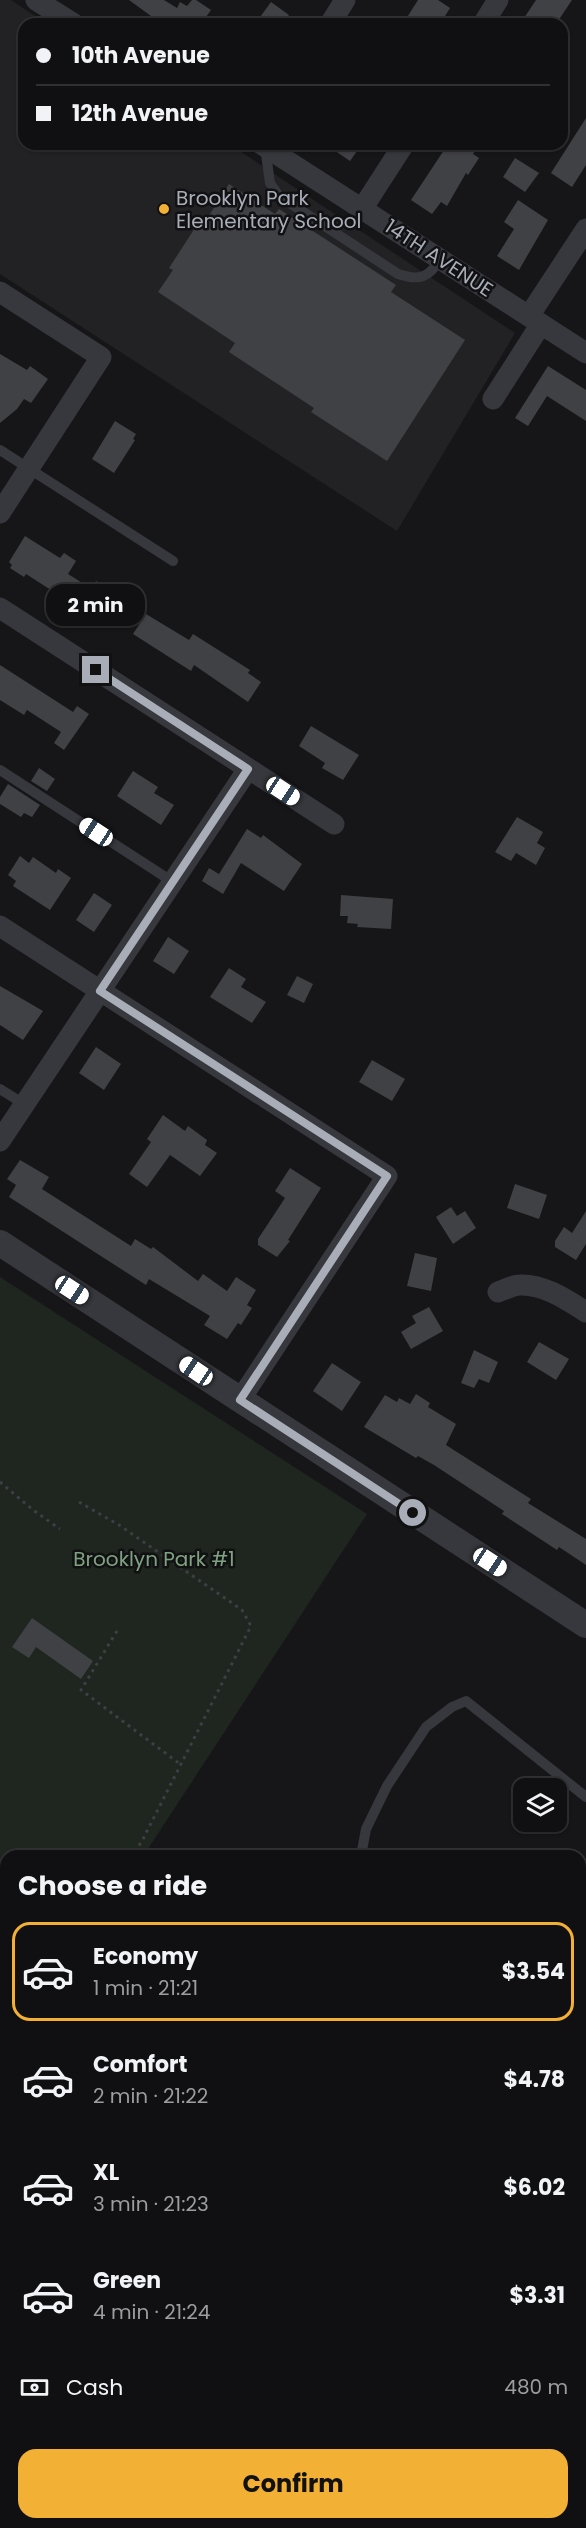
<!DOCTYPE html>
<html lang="en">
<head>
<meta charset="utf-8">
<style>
	:root { --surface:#101012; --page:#19191b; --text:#f1f3f6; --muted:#9c9d9f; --line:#303032; --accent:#f2b134 }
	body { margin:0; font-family:Poppins,sans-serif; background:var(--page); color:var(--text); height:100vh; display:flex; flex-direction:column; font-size:22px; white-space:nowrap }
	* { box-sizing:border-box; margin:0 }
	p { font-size:20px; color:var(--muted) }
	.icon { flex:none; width:33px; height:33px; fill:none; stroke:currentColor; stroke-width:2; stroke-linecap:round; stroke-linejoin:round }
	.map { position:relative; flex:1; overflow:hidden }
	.panel { position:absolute; left:0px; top:1850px; width:586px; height:680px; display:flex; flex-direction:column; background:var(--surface); border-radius:18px 18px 0 0; box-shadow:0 2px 4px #0004,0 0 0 2px var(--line) }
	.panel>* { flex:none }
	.hud { position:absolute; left:18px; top:18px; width:550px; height:132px; border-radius:18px; box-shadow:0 2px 4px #0004,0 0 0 2px var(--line); display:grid; align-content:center; height:132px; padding:0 18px; background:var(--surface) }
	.tools { position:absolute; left:513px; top:1778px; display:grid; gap:12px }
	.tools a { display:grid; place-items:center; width:54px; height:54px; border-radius:12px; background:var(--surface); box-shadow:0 2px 4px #0004,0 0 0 2px var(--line); font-size:30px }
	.end { position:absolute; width:27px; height:27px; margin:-14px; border:8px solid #a8adb8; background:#111; box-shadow:0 0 0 3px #111 }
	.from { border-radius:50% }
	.bubble { position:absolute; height:42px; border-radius:18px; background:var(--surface); box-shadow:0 2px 4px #0004,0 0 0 2px var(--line); font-size:20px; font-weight:700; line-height:42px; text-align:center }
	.car { position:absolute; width:18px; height:36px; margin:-18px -9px; border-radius:8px; box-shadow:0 0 4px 2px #0007; background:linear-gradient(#fff 24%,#345 0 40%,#fff 0 76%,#345 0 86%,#fff 0) }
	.hud b { display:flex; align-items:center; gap:21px; height:57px; font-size:22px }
	.hud b+b { border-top:2px solid var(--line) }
	.hud i { width:15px; height:15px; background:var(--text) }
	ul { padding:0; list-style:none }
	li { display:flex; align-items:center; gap:18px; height:99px; margin:0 12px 9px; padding:0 6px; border:3px solid transparent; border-radius:18px }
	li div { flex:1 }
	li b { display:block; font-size:22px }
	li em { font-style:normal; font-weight:700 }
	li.on { border-color:var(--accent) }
	li>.icon { width:54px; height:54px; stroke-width:1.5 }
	h2 { padding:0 18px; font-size:27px; line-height:72px }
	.pay { display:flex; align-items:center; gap:15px; height:66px; padding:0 18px; font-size:22px }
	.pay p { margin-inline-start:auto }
	.action { display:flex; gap:12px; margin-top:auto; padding:12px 18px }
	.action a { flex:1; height:69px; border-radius:18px; background:var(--accent); color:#111; font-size:24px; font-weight:700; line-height:69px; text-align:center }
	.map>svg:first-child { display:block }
	.built { fill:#222225 }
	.green { fill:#1e261f }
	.building { fill:#404145 }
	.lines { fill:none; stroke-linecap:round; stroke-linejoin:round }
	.path { stroke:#3d3f44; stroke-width:3; stroke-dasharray:3 4.5; stroke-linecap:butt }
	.service { stroke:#37383d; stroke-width:10 }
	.minor { stroke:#37383d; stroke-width:21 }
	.tertiary { stroke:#37383d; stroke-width:26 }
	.secondary { stroke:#45474d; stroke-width:28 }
	.route { stroke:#a8adb8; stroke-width:8 }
	.poi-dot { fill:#f2b134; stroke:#111113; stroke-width:2 }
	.labels { text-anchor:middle; stroke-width:5; stroke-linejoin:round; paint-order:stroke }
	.poi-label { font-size:20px; fill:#a8adb8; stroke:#111113; text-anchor:start }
	.street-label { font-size:20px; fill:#a8adb8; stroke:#111113 }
	.park-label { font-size:20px; fill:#7fa381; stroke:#111113 }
</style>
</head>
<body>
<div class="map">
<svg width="586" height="2528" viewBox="0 0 586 2528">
	<rect width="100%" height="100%" fill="#161618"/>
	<!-- built -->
	<g class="built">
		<path d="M 0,0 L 11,0 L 47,24 L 24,24 L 24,144 L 229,144 L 515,333 L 397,531 L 0,274 Z"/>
		<path d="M 6,2066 L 6,2359 L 0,2355 L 0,2076 Z"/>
		<path d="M 6,2495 L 6,2523 L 175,2523 L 176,2528 L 0,2528 L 0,2499 Z"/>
	</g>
	<!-- green -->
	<path class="green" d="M 0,1277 L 367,1514 L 144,1855 L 6,1856 L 6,2066 L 0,2076 Z"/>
	<!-- building -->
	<g class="building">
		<path d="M 129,0 L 164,0 L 177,8 L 180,2 L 187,6 L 192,0 L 196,0 L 211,10 L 201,24 L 162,24 Z"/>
		<path d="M 418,0 L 438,0 L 450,8 L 440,24 L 414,24 L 406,19 Z"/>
		<path d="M 536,0 L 572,0 L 556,24 L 520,24 Z"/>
		<path d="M 271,2 L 289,15 L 283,24 L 255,24 Z"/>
		<path d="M 586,118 L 586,165 L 572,187 L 551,173 Z"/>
		<path d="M 325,144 L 362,144 L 350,161 Z"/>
		<path d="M 448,144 L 479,144 L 473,154 L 479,158 L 468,175 L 466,173 L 447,206 L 441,202 L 432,214 L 411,200 Z"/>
		<path d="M 515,158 L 539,173 L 525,192 L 503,177 Z"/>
		<path d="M 229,184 L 275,214 L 279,209 L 396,285 L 391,292 L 465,340 L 387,461 L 311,412 L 314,408 L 229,352 L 235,343 L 158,292 L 173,270 L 169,268 L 204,214 L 208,217 Z"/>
		<path d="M 518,200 L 548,220 L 519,270 L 497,256 L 514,229 L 504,222 Z"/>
		<path d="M 0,354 L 27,370 L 30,366 L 48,379 L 31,403 L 24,399 L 17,409 L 0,423 Z"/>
		<path d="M 548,366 L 586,390 L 586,421 L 547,396 L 528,426 L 515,418 Z"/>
		<path d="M 115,421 L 136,434 L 133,439 L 135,440 L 114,473 L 92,459 Z"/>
		<path d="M 25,536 L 60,558 L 64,553 L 76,561 L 68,574 L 92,589 L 96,581 L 119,596 L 106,616 L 70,593 L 65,599 L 26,574 L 24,577 L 10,568 L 12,565 L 9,562 Z"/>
		<path d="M 146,614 L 189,640 L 193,634 L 250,670 L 248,673 L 261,682 L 248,702 L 194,665 L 191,671 L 133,634 Z"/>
		<path d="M 0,665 L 73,712 L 77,706 L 89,714 L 64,750 L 54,743 L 61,732 L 27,710 L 24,715 L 0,700 Z"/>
		<path d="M 311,726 L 359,755 L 343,780 L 322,768 L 325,763 L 299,746 Z"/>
		<path d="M 39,768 L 55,779 L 47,791 L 31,781 Z"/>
		<path d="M 133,771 L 158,787 L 154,793 L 174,805 L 161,825 L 117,796 Z"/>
		<path d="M 8,784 L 40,805 L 32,817 L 24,813 L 21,817 L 0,804 L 0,797 Z"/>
		<path d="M 517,817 L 543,832 L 537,843 L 545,848 L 536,865 L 516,853 L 511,861 L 495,852 Z"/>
		<path d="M 247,829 L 261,838 L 263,835 L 302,864 L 284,891 L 241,863 L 223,894 L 202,881 L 209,868 L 219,874 Z"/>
		<path d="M 20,856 L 29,863 L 33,857 L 56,873 L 58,869 L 71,878 L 50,910 L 13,886 L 16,881 L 8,875 Z"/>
		<path d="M 94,893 L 112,905 L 94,932 L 76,920 Z"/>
		<path d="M 341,895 L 393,899 L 391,929 L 357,927 L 358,924 L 347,923 L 348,916 L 340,916 Z"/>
		<path d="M 168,937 L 189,951 L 174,974 L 153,961 Z"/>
		<path d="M 229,968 L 246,979 L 241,987 L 266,1002 L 252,1023 L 210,997 Z"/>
		<path d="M 297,976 L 313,984 L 304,1003 L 287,995 Z"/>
		<path d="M 0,986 L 43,1011 L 23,1040 L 0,1025 Z"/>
		<path d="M 96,1047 L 121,1064 L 104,1090 L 79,1073 Z"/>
		<path d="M 372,1060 L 405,1079 L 392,1101 L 359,1082 Z"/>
		<path d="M 163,1115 L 185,1131 L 188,1126 L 207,1140 L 205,1145 L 217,1153 L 200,1176 L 170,1155 L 147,1187 L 129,1174 L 151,1142 L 147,1139 Z"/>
		<path d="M 20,1160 L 49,1177 L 42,1189 L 131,1246 L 135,1239 L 151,1249 L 153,1247 L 198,1281 L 203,1274 L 227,1291 L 236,1277 L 256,1290 L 247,1305 L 252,1308 L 241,1325 L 238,1323 L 227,1339 L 204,1325 L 210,1316 L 149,1279 L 146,1285 L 9,1197 L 16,1185 L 7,1179 Z"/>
		<path d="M 290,1168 L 321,1188 L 288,1240 L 290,1241 L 277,1257 L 258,1245 L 258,1239 L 285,1198 L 275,1191 Z"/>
		<path d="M 515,1184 L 547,1195 L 539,1219 L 507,1208 Z"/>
		<path d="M 451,1207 L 457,1216 L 465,1211 L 476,1228 L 453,1244 L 436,1217 Z"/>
		<path d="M 586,1211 L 586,1244 L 576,1260 L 555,1247 L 555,1241 L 564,1227 L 572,1233 Z"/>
		<path d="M 415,1253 L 437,1258 L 431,1291 L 407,1286 Z"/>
		<path d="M 429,1307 L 443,1331 L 411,1349 L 401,1332 L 416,1323 L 412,1316 Z"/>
		<path d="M 539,1342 L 569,1359 L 556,1380 L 527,1362 Z"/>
		<path d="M 474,1350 L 498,1362 L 489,1383 L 479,1379 L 474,1388 L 461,1383 Z"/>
		<path d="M 332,1363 L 361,1382 L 342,1411 L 313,1391 Z"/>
		<path d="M 416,1394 L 430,1403 L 428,1407 L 456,1424 L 446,1445 L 531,1499 L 528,1503 L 586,1539 L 586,1565 L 559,1547 L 557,1550 L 502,1514 L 504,1511 L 434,1465 L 418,1456 L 416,1458 L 364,1427 L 385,1395 L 397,1402 L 399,1398 L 410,1404 Z"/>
		<path d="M 32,1618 L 93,1661 L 81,1679 L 36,1647 L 29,1658 L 12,1647 Z"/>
	</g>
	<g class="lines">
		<!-- path -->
		<g class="path">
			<path d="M 0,1482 L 33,1510 L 60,1529"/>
			<path d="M 79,1502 L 119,1525 L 242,1610 L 251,1626 L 142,1841 L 132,1856"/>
			<path d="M 117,1631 L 81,1690 L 180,1764"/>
			<path d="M 0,2048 L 6,2039"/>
		</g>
		<!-- service -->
		<g class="service">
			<path d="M 265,147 L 270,183 L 279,196 L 398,274 C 419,281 429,278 440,259"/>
			<path d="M 0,450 L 173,561"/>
			<path d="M 0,770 L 173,882"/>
			<path d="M 0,1089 L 24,1104"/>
			<path d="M 361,1856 L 366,1829 L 387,1786 L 426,1727 L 452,1707 L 466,1701 L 586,1797"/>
			<path d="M 580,1895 L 586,1890"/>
			<path d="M 580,1956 L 586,1967"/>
			<path d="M 580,2007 L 586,2003"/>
			<path d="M 0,2153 L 6,2143"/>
			<path d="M 0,2306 L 6,2310"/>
		</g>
		<!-- minor -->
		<g class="minor">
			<path d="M 36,0 L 74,24"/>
			<path d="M 330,24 L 345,0"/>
			<path d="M 483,24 L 498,0"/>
			<path d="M 261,144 L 586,353"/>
			<path d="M 362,209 L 404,144"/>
			<path d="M 0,292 L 101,357 L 0,513"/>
			<path d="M 529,316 L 586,229"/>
			<path d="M 493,399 L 541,324"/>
			<path d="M 0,608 L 334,824"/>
			<path d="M 0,926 L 387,1176 L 240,1400"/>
			<path d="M 0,1141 L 248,769"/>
			<path d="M 498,1292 C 504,1290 513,1285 520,1285 C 544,1284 567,1300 586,1312"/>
		</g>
		<!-- tertiary -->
		<path class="tertiary" d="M 0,1243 L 586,1625"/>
		<!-- secondary -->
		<g class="secondary">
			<path d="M 580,2107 L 586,2105"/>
			<path d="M 0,2465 L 6,2461"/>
		</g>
	</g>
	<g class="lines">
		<!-- route -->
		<path class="route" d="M 96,670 L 248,769 L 100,991 L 387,1176 L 240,1400 L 413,1513"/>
	</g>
	<!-- markers -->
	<circle class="poi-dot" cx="164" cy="209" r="6"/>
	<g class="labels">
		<!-- poi labels -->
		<g class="poi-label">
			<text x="176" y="205">Brooklyn Park<tspan x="176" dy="23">Elementary School</tspan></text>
		</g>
		<!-- street labels -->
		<g class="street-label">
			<text transform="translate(439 258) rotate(33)" y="7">14TH AVENUE</text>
		</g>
		<!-- park labels -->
		<g class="park-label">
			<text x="154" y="1566">Brooklyn Park #1</text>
		</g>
	</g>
</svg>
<div class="tools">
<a><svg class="icon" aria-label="layers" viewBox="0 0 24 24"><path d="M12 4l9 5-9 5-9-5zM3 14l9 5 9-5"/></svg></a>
</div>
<i class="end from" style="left:413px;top:1513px"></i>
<i class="end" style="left:96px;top:670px"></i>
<div class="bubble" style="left:46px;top:584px;width:99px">2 min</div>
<i class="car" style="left:283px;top:791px;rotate:123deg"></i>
<i class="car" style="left:96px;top:832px;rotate:303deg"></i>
<i class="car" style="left:72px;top:1290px;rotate:123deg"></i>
<i class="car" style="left:196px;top:1371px;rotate:304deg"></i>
<i class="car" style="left:490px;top:1562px;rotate:123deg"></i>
<div class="hud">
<b><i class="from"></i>10th Avenue</b>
<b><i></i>12th Avenue</b>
</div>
<section class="panel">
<h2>Choose a ride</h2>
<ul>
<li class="on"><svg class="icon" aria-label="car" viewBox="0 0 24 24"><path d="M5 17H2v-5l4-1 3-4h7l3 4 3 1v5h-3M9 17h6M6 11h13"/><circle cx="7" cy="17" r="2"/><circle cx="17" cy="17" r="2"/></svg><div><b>Economy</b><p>1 min · 21:21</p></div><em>$3.54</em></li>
<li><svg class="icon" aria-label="car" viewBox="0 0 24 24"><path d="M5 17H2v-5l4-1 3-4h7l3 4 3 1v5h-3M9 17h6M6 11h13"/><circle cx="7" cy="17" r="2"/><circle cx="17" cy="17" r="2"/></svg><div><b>Comfort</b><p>2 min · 21:22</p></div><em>$4.78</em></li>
<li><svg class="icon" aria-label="car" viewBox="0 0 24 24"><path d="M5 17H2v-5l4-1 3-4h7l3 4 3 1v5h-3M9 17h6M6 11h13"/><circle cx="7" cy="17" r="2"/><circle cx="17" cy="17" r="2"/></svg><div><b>XL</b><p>3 min · 21:23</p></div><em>$6.02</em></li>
<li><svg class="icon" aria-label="car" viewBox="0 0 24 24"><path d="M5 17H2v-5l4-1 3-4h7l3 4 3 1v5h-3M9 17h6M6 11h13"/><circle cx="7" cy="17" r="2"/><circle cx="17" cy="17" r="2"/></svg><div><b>Green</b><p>4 min · 21:24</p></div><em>$3.31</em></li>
</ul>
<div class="pay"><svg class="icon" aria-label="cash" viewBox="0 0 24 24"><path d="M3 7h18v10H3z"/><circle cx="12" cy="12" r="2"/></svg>Cash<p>480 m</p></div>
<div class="action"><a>Confirm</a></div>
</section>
</div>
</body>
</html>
